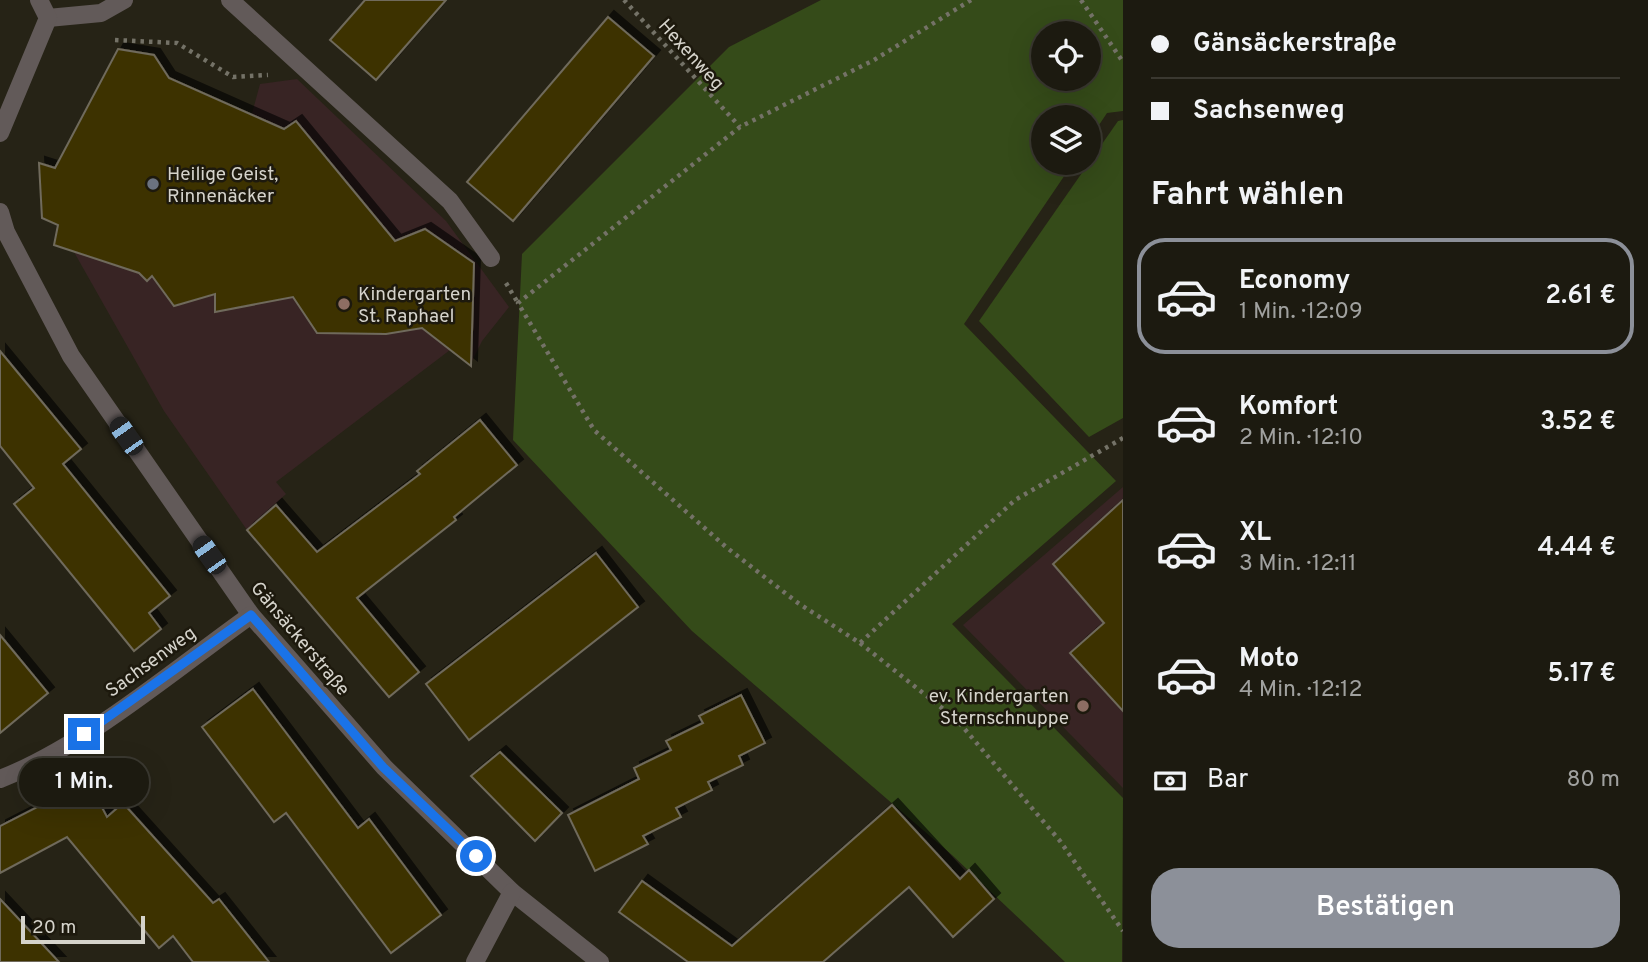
<!DOCTYPE html>
<html lang="de">
<head>
<meta charset="utf-8">
<style>
	:root { --surface:#1c1a10; --page:#252319; --text:#f1f3f6; --muted:#a0a19f; --line:#3a3830; --accent:#8c9099 }
	body { margin:0; font-family:Overpass,sans-serif; background:var(--page); color:var(--text); height:100vh; display:flex; flex-direction:column; font-size:26px; white-space:nowrap }
	* { box-sizing:border-box; margin:0 }
	p { font-size:23px; color:var(--muted) }
	.icon { flex:none; width:38px; height:38px; fill:none; stroke:currentColor; stroke-width:2; stroke-linecap:round; stroke-linejoin:round }
	.map { position:relative; flex:1; overflow:hidden }
	.sheet { display:flex; flex-direction:column; background:var(--surface); width:525px }
	.sheet>* { flex:none }
	.hud { display:grid; align-content:center; height:154px; padding:0 28px; background:var(--surface) }
	.controls { position:absolute; left:1031px; top:21px; display:grid; gap:14px }
	.controls a { display:grid; place-items:center; width:70px; height:70px; border-radius:50%; background:var(--surface); box-shadow:0 7px 28px #0002,0 0 0 2px var(--line); font-size:35px }
	.scale { position:absolute; left:21px; bottom:18px; width:124px; box-sizing:border-box; padding-left:7px; border:4px solid #d5d3cb; border-top:0; font-size:19px; line-height:24px; white-space:nowrap; color:#d5d3cb; -webkit-text-stroke:5px #1d190d; paint-order:stroke }
	.end { position:absolute; width:32px; height:32px; margin:-16px; border:9px solid #1a73e8; background:#fff; box-shadow:0 0 0 4px #fff }
	.from { border-radius:50% }
	.bubble { position:absolute; height:49px; border-radius:24px; background:var(--surface); box-shadow:0 7px 28px #0002,0 0 0 2px var(--line); font-size:23px; font-weight:600; line-height:49px; text-align:center }
	.car { position:absolute; width:21px; height:42px; margin:-21px -10px; border-radius:9px; box-shadow:0 0 5px 2px #0007; background:linear-gradient(#222 24%,#8ab4d8 0 40%,#222 0 76%,#8ab4d8 0 86%,#222 0) }
	.hud b { display:flex; align-items:center; gap:24px; height:66px; font-size:26px }
	.hud b+b { border-top:2px solid var(--line) }
	.hud i { width:18px; height:18px; background:var(--text) }
	ul { padding:0; list-style:none }
	li { display:flex; align-items:center; gap:21px; height:116px; margin:0 14px 10px; padding:0 14px; border:4px solid transparent; border-radius:28px }
	li div { flex:1 }
	li b { display:block; font-size:26px }
	li em { font-style:normal; font-weight:600 }
	li.on { border-color:var(--accent) }
	li>.icon { width:63px; height:63px; stroke-width:1.5 }
	h2 { padding:0 28px; font-size:32px; line-height:84px }
	.pay { display:flex; align-items:center; gap:18px; height:77px; padding:0 28px; font-size:26px }
	.pay p { margin-inline-start:auto }
	.primary-button { display:flex; gap:14px; margin-top:auto; padding:14px 28px }
	.primary-button a { flex:1; height:80px; border-radius:28px; background:var(--accent); color:#fff; font-size:28px; font-weight:600; line-height:80px; text-align:center }
	main { display:flex; flex:1; min-height:0 }
	.map>svg:first-child { display:block }
	.education { fill:#382424 }
	.green { fill:#354b19; fill-rule:evenodd }
	.building { fill:#3e3302; stroke:#6f6a5b; stroke-width:2; filter:url(#shadow) }
	.lines { fill:none; stroke-linecap:round; stroke-linejoin:round }
	.path { stroke:#747267; stroke-width:4.5; stroke-dasharray:3.5 5; stroke-linecap:butt }
	.street { stroke:#625a59; stroke-width:18 }
	.route { stroke:#1a73e8; stroke-width:9 }
	.worship-dot { fill:#6b7280; stroke:#1d190d; stroke-width:2.5 }
	.education-dot { fill:#8d6e63; stroke:#1d190d; stroke-width:2.5 }
	.labels { text-anchor:middle; stroke-width:5; stroke-linejoin:round; paint-order:stroke }
	.street-label { font-size:19px; fill:#d5d3cb; stroke:#1d190d }
	.poi-label { font-size:19px; fill:#d5d3cb; stroke:#1d190d; text-anchor:start }
</style>
</head>
<body>
<main>
<div class="map">
<svg width="1123" height="962" viewBox="0 0 1123 962">
	<defs>
		<filter id="shadow"><feDropShadow dx="6" dy="-6" stdDeviation="0" flood-color="#0009"/></filter>
	</defs>
	<rect width="100%" height="100%" fill="#262316"/>
	<!-- education -->
	<g class="education">
		<path d="M 297,79 L 446,221 L 509,307 L 482,341 L 470,365 L 450,350 L 276,482 L 286,494 L 247,530 L 164,411 L 74,252 L 113,249 L 147,280 L 152,276 L 174,306 L 190,302 L 188,283 L 246,136 L 260,84 Z"/>
		<path d="M 1123,487 L 1123,788 L 963,625 Z"/>
	</g>
	<!-- green -->
	<g class="green">
		<path d="M 821,0 L 1123,0 L 1123,111 L 1107,113 L 1089,140 L 1088,117 L 1043,117 L 1043,163 L 1073,163 L 964,324 L 1116,481 L 952,624 L 1123,798 L 1122,962 L 1065,962 L 952,855 L 692,631 L 513,440 L 522,254 L 729,47 ZM 1043,33 L 1088,33 L 1088,79 L 1043,79 Z"/>
		<path d="M 1123,120 L 1123,418 L 1089,437 L 979,321 L 1118,121 Z"/>
	</g>
	<!-- building -->
	<g class="building">
		<path d="M 365,0 L 446,0 L 376,80 L 330,40 Z"/>
		<path d="M 608,17 L 654,56 L 513,221 L 467,182 Z"/>
		<path d="M 118,49 L 154,55 L 169,78 L 284,129 L 296,121 L 395,241 L 425,229 L 474,263 L 471,366 L 422,328 L 386,334 L 317,333 L 293,297 L 215,312 L 215,294 L 174,306 L 152,276 L 147,281 L 139,273 L 54,245 L 58,225 L 42,218 L 39,163 L 55,168 Z"/>
		<path d="M 0,351 L 81,449 L 63,464 L 170,596 L 149,613 L 161,629 L 134,651 L 14,504 L 34,488 L 0,446 Z"/>
		<path d="M 480,420 L 517,465 L 454,517 L 456,520 L 357,598 L 419,672 L 389,697 L 247,530 L 276,505 L 317,552 L 420,474 L 417,471 Z"/>
		<path d="M 1123,500 L 1123,711 L 1070,653 L 1104,623 L 1053,564 Z"/>
		<path d="M 596,553 L 638,607 L 469,740 L 426,684 Z"/>
		<path d="M 0,635 L 48,693 L 0,733 Z"/>
		<path d="M 253,689 L 358,828 L 369,819 L 441,915 L 391,953 L 286,813 L 274,822 L 202,727 Z"/>
		<path d="M 741,695 L 765,743 L 739,756 L 743,765 L 708,782 L 712,790 L 676,808 L 681,817 L 643,836 L 648,844 L 595,871 L 568,815 L 639,779 L 634,768 L 671,750 L 666,741 L 703,723 L 699,716 Z"/>
		<path d="M 500,752 L 562,813 L 535,841 L 471,776 Z"/>
		<path d="M 88,781 L 107,817 L 123,803 L 213,903 L 219,899 L 269,962 L 193,962 L 173,936 L 159,948 L 67,837 L 0,873 L 0,826 Z"/>
		<path d="M 892,805 L 960,879 L 969,870 L 994,899 L 953,937 L 909,887 L 823,962 L 688,962 L 619,912 L 642,881 L 732,946 Z"/>
		<path d="M 0,899 L 59,962 L 0,962 Z"/>
	</g>
	<g class="lines">
		<!-- path -->
		<g class="path">
			<path d="M 624,0 L 740,127"/>
			<path d="M 971,0 L 874,60 L 740,127 L 518,303 L 594,430 L 726,547 L 798,603 L 860,643 L 1015,500 L 1123,438"/>
			<path d="M 1081,0 L 1123,62"/>
			<path d="M 115,40 L 177,43 L 233,77 L 268,75"/>
			<path d="M 506,283 L 518,303"/>
			<path d="M 860,643 L 957,720 L 1060,841 L 1123,931"/>
		</g>
		<!-- street -->
		<g class="street">
			<path d="M 230,0 L 450,201 L 491,258"/>
			<path d="M 48,18 L 101,13 L 124,0"/>
			<path d="M 0,133 L 48,18 L 39,0"/>
			<path d="M 0,212 L 6,232 L 71,356 L 251,615 L 384,767 L 512,892 L 600,962"/>
			<path d="M 0,779 C 85,746 175,669 251,615"/>
			<path d="M 475,962 L 512,892"/>
		</g>
	</g>
	<g class="lines">
		<!-- route -->
		<path class="route" d="M 84,734 L 251,615 L 383,767 L 476,856"/>
	</g>
	<!-- markers -->
	<circle class="worship-dot" cx="153" cy="184" r="7"/>
	<g class="education-dot">
		<circle cx="344" cy="304" r="7"/>
		<circle cx="1083" cy="706" r="7"/>
	</g>
	<g class="labels">
		<!-- street labels -->
		<g class="street-label">
			<text transform="translate(692 54) rotate(48)" y="7">Hexenweg</text>
			<text transform="translate(301 638) rotate(50)" y="7">Gänsäckerstraße</text>
			<text transform="translate(150 661) rotate(-36)" y="7">Sachsenweg</text>
		</g>
		<!-- poi labels -->
		<g class="poi-label">
			<text x="167" y="180">Heilige Geist,<tspan x="167" dy="22">Rinnenäcker</tspan></text>
			<text x="358" y="300">Kindergarten<tspan x="358" dy="22">St. Raphael</tspan></text>
			<text x="1069" y="702" text-anchor="end">ev. Kindergarten<tspan x="1069" dy="22">Sternschnuppe</tspan></text>
		</g>
	</g>
</svg>
<div class="controls">
<a><svg class="icon" aria-label="locate" viewBox="0 0 24 24"><circle cx="12" cy="12" r="6"/><path d="M12 2v4M12 18v4M2 12h4M18 12h4"/></svg></a>
<a><svg class="icon" aria-label="layers" viewBox="0 0 24 24"><path d="M12 4l9 5-9 5-9-5zM3 14l9 5 9-5"/></svg></a>
</div>
<div class="scale">20 m</div>
<i class="end from" style="left:476px;top:856px"></i>
<i class="end" style="left:84px;top:734px"></i>
<div class="bubble" style="left:19px;top:758px;width:130px">1 Min.</div>
<i class="car" style="left:126px;top:436px;rotate:325deg"></i>
<i class="car" style="left:209px;top:555px;rotate:325deg"></i>
</div>
<section class="sheet">
<div class="hud">
<b><i class="from"></i>Gänsäckerstraße</b>
<b><i></i>Sachsenweg</b>
</div>
<h2>Fahrt wählen</h2>
<ul>
<li class="on"><svg class="icon" aria-label="car" viewBox="0 0 24 24"><path d="M5 17H2v-5l4-1 3-4h7l3 4 3 1v5h-3M9 17h6M6 11h13"/><circle cx="7" cy="17" r="2"/><circle cx="17" cy="17" r="2"/></svg><div><b>Economy</b><p>1 Min. · 12:09</p></div><em>2.61 €</em></li>
<li><svg class="icon" aria-label="car" viewBox="0 0 24 24"><path d="M5 17H2v-5l4-1 3-4h7l3 4 3 1v5h-3M9 17h6M6 11h13"/><circle cx="7" cy="17" r="2"/><circle cx="17" cy="17" r="2"/></svg><div><b>Komfort</b><p>2 Min. · 12:10</p></div><em>3.52 €</em></li>
<li><svg class="icon" aria-label="car" viewBox="0 0 24 24"><path d="M5 17H2v-5l4-1 3-4h7l3 4 3 1v5h-3M9 17h6M6 11h13"/><circle cx="7" cy="17" r="2"/><circle cx="17" cy="17" r="2"/></svg><div><b>XL</b><p>3 Min. · 12:11</p></div><em>4.44 €</em></li>
<li><svg class="icon" aria-label="car" viewBox="0 0 24 24"><path d="M5 17H2v-5l4-1 3-4h7l3 4 3 1v5h-3M9 17h6M6 11h13"/><circle cx="7" cy="17" r="2"/><circle cx="17" cy="17" r="2"/></svg><div><b>Moto</b><p>4 Min. · 12:12</p></div><em>5.17 €</em></li>
</ul>
<div class="pay"><svg class="icon" aria-label="cash" viewBox="0 0 24 24"><path d="M3 7h18v10H3z"/><circle cx="12" cy="12" r="2"/></svg>Bar<p>80 m</p></div>
<div class="primary-button"><a>Bestätigen</a></div>
</section>
</main>
</body>
</html>
